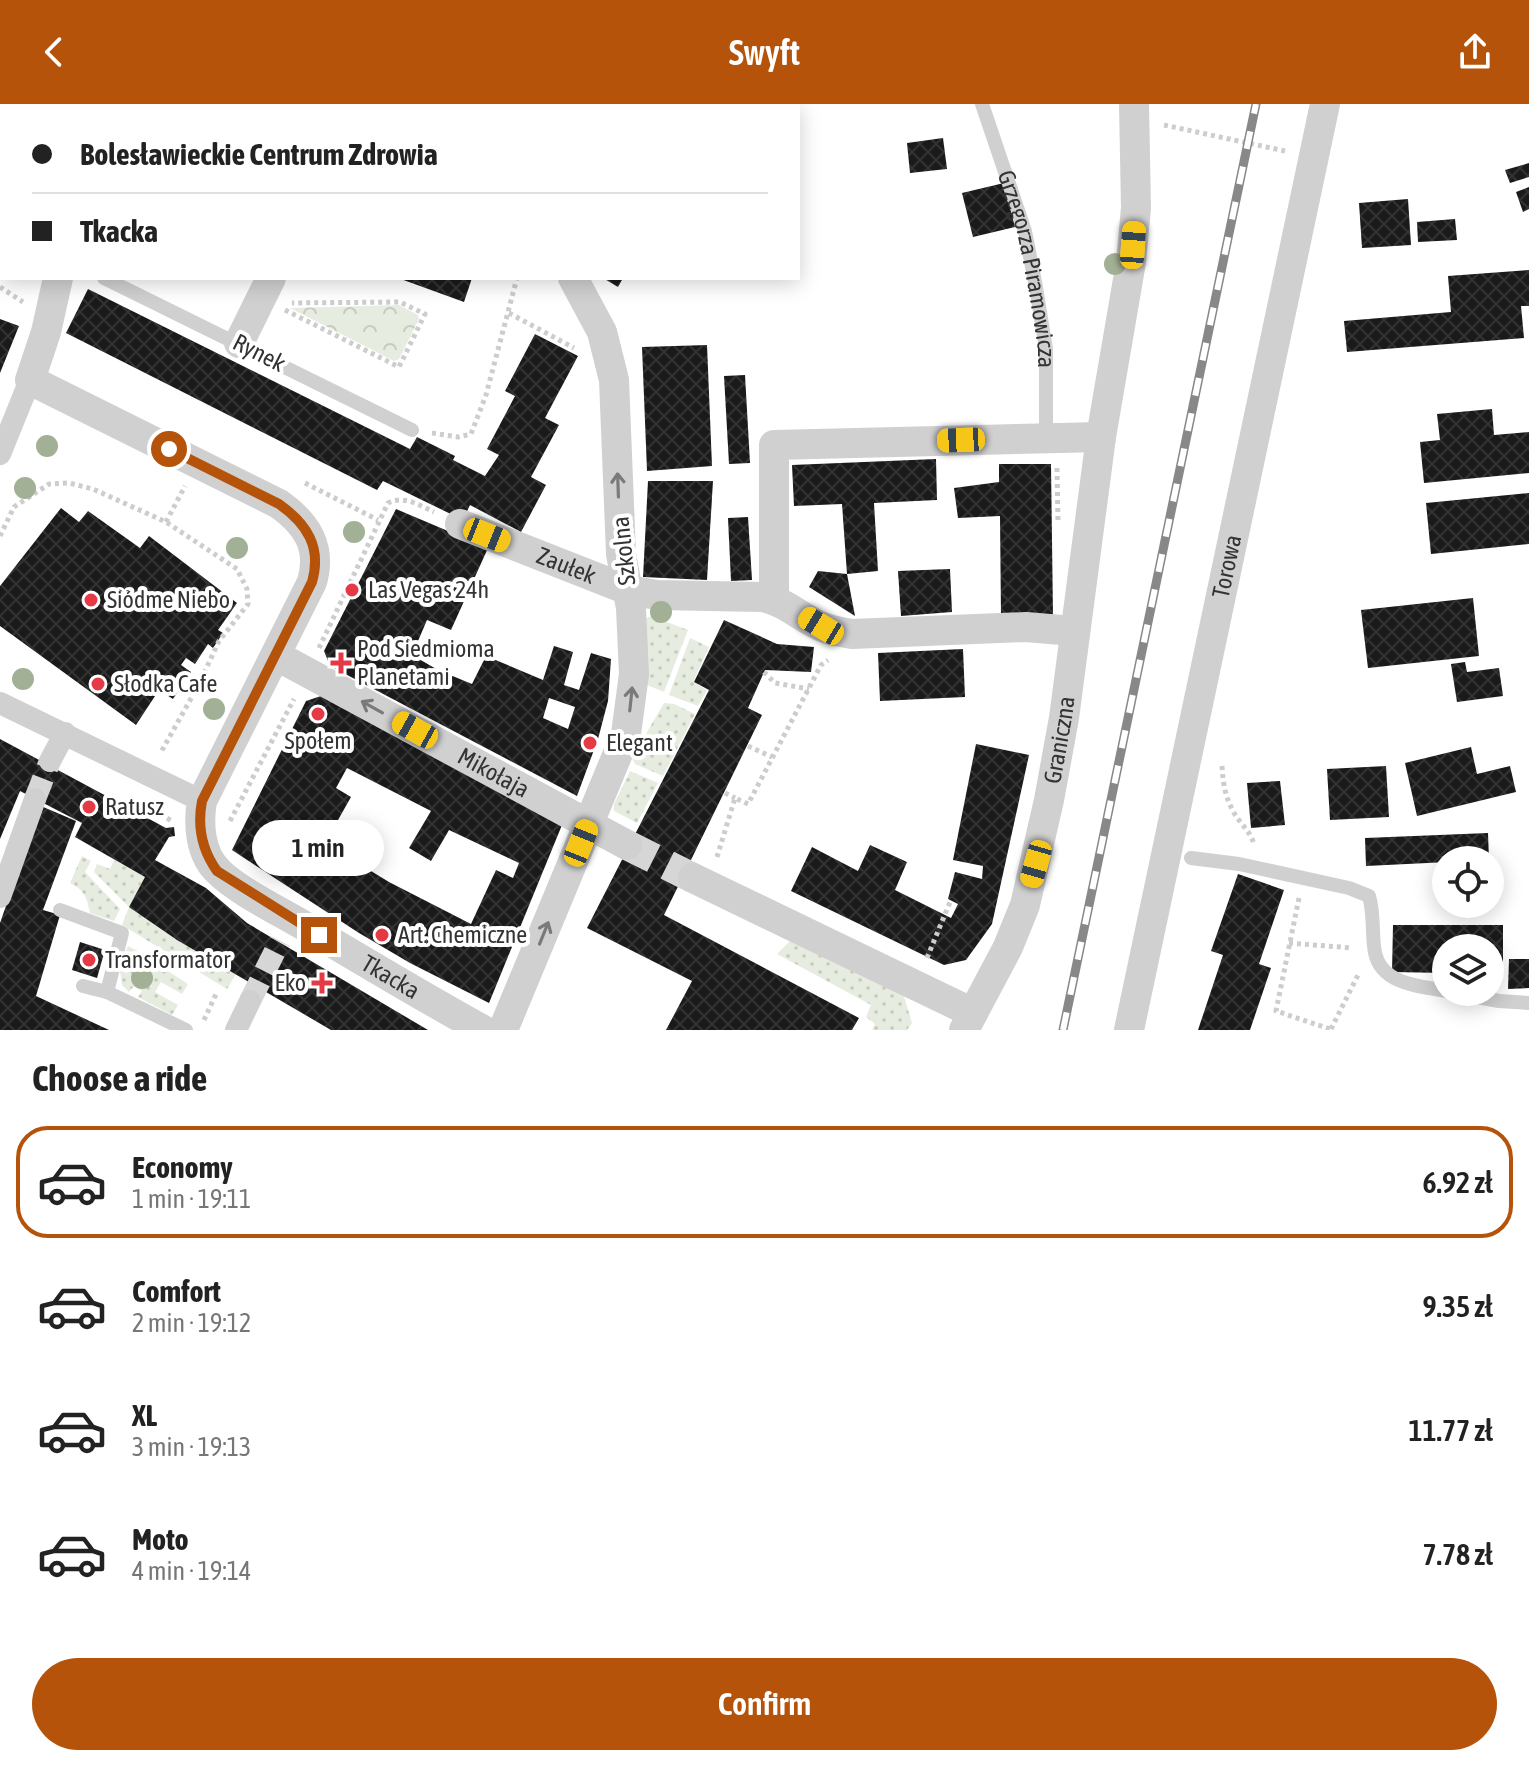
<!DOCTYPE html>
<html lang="en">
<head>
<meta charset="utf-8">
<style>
	:root { --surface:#fff; --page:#f2f2f2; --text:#222; --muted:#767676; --line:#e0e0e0; --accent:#b45309 }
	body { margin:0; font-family:"Asap Condensed",sans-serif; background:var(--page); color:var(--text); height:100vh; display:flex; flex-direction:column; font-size:30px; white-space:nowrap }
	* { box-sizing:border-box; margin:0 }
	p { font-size:26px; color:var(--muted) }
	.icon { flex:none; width:44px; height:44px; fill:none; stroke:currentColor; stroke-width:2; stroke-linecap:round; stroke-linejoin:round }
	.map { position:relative; height:926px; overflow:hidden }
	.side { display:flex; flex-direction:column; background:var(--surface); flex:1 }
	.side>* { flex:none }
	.hud { position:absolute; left:0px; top:0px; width:800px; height:176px; box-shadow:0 4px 20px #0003; display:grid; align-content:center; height:176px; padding:0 32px; background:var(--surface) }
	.fabs { position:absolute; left:1432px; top:742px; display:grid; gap:16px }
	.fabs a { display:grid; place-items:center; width:72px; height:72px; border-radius:50%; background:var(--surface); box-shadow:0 4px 20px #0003; font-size:40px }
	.end { position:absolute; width:36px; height:36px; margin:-18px; border:10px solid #b45309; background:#fff; box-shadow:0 0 0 4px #fff }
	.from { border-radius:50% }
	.bubble { position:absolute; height:56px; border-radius:28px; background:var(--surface); box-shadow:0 4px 20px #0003; font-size:26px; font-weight:600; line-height:56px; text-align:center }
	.car { position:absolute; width:24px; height:48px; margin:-24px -12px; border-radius:10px; box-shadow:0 0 6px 2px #0007; background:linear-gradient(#f5c518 24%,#345 0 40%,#f5c518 0 76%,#345 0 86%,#f5c518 0) }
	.hud b { display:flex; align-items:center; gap:28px; height:76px; font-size:30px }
	.hud b+b { border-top:2px solid var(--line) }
	.hud i { width:20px; height:20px; background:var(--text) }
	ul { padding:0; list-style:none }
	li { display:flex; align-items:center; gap:24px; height:112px; margin:0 16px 12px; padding:0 16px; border:4px solid transparent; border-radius:32px }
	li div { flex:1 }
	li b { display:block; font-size:30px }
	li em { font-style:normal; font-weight:600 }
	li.selected { border-color:var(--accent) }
	li>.icon { width:72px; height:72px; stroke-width:1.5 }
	h2 { padding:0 32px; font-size:36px; line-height:96px }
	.cta { display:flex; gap:16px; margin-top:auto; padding:16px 32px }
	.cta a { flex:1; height:92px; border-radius:48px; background:var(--accent); color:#fff; font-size:32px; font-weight:600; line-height:92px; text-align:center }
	header { display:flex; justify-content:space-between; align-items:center; height:104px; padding:0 32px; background:var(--accent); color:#fff; font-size:36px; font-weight:600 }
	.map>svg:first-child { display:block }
	.grass { fill:url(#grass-dots) }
	.park { fill:url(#park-crowns) }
	.building { fill:url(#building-cross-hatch); fill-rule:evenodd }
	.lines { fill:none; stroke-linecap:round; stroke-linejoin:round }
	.pedestrian-tunnel { stroke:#d6d6d6; stroke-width:22; stroke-dasharray:22 11; stroke-linecap:butt }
	.minor-tunnel { stroke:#d6d6d6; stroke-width:30; stroke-dasharray:30 15; stroke-linecap:butt }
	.path { stroke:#cdcdcd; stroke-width:5; stroke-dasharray:4 4; stroke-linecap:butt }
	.service { stroke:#d0d0d0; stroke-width:14 }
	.pedestrian { stroke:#d0d0d0; stroke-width:22 }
	.minor { stroke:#d0d0d0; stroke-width:30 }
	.rail-casing { stroke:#888; stroke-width:9 }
	.rail { stroke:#fff; stroke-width:6; stroke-dasharray:18; stroke-linecap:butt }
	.tree { fill:#a2b095 }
	.oneway { stroke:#7a7a7a }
	.route { stroke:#b45309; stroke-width:10 }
	.poi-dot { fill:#e63946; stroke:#fff; stroke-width:3 }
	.labels { text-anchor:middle; stroke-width:8; stroke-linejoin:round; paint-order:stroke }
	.street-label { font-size:24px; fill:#333; stroke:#fff }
	.poi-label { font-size:24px; fill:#333; stroke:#fff; text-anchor:start }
</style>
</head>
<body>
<header><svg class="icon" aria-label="back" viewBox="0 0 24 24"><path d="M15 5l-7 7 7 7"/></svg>Swyft<svg class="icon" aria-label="share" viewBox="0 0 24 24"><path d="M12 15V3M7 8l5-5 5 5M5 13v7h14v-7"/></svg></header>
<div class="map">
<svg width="1529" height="926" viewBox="0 0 1529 926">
	<defs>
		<pattern id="grass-dots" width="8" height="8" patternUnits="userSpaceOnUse" patternTransform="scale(2)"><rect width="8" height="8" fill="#e6ecdf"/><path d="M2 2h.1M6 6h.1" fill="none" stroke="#c6cbc0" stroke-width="1.8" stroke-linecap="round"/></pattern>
		<pattern id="park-crowns" width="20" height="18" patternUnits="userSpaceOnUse" patternTransform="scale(2)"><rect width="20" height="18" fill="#e6ecdf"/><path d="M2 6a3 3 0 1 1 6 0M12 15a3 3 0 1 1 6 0" fill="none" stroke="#c6cbc0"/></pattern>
		<pattern id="building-cross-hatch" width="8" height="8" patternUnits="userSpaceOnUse" patternTransform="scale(2)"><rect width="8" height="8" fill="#1a1a1a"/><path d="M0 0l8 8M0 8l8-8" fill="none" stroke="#333"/></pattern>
	</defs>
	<rect width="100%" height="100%" fill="#fff"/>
	<!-- grass -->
	<g class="grass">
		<path d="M 651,512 L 688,526 L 664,588 L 647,581 L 645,515 Z"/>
		<path d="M 690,534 L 709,543 L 693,578 L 707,586 L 698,602 L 669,591 Z"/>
		<path d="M 664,599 L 674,600 L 695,610 L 663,672 L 635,660 L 632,654 Z"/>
		<path d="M 630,667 L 658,679 L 637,719 L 614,707 L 614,700 Z"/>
		<path d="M 82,752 L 91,757 L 85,768 L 120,805 L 114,817 L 90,809 C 87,793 84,786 70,779 Z"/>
		<path d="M 114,756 L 145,773 L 129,803 L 236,870 L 227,885 L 122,821 L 129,803 L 94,768 L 97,760 L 110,765 Z"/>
		<path d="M 790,837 L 903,889 L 912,919 L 907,926 L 872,926 L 875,920 L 866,913 L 871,901 L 777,850 Z"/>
		<path d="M 128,842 L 147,852 L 142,862 L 152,868 L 157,860 L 188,880 L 182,890 L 161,878 L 155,888 L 178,901 L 172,911 L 138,893 L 142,887 L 134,882 L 129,888 L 122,881 L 120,866 L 127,869 L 131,862 L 122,857 Z"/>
	</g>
	<!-- park -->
	<g class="park">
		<path d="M 361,0 L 608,0 L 610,2 L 361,2 Z"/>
		<path d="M 399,201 L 418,211 L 419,215 L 399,255 L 394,257 L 290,204 Z"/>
	</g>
	<!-- building -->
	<g class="building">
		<path d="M 943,34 L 947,65 L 910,69 L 907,39 Z"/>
		<path d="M 1529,59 L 1529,73 L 1510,79 L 1505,66 Z"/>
		<path d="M 1004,79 L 1015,123 L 973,133 L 962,89 Z"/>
		<path d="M 1529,83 L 1529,105 L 1523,108 L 1516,88 Z"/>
		<path d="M 1408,95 L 1411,141 L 1362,144 L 1359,99 Z"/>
		<path d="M 1455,115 L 1457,136 L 1418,138 L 1417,118 Z"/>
		<path d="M 1529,166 L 1529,202 L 1521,202 L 1524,234 L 1347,248 L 1344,217 L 1451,208 L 1448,172 Z"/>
		<path d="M 398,174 L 472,174 L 464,198 Z"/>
		<path d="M 603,174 L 623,174 L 618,183 Z"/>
		<path d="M 88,185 L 410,345 L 417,333 L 455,352 L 453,356 L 485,372 L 499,351 L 487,345 L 515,292 L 505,287 L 535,230 L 578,252 L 545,314 L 559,321 L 531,373 L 546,381 L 521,428 L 470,401 L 463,416 L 383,377 L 377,386 L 66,229 Z"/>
		<path d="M 0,215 L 19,222 L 0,269 Z"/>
		<path d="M 707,241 L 712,362 L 647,367 L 642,243 Z"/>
		<path d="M 745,271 L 750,359 L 729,360 L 724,272 Z"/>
		<path d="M 1492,305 L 1494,331 L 1529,328 L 1529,369 L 1424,379 L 1420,338 L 1440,336 L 1437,310 Z"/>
		<path d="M 936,355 L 937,396 L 874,399 L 878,467 L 847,470 L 842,400 L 794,402 L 792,361 Z"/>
		<path d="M 999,360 L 1051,360 L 1053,512 L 1001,512 L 1000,412 L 958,414 L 954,384 L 999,378 Z"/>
		<path d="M 648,377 L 713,377 L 707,476 L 643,473 Z"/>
		<path d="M 1529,389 L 1529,440 L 1431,450 L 1426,399 Z"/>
		<path d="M 61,404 L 79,418 L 88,407 L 140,444 L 149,432 L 237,499 L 218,526 L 223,529 L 213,544 L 208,540 L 195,560 L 186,554 L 181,561 L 191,568 L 173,595 L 159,586 L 136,621 L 0,522 L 0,482 Z"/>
		<path d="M 396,405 L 488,444 L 451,526 L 427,516 L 412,551 L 438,566 L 472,580 L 486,552 L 543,576 L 554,542 L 573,548 L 564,581 L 579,586 L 591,549 L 611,555 L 608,597 L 598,635 L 577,692 L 330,562 L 324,547 ZM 549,594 L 575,603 L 568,625 L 543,614 Z"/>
		<path d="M 748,413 L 752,476 L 731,477 L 728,414 Z"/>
		<path d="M 950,465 L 952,508 L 901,512 L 898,467 Z"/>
		<path d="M 818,467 L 847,470 L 855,512 L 809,483 Z"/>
		<path d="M 1473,494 L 1479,552 L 1368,564 L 1361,506 Z"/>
		<path d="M 724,516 L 777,540 L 814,543 L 811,568 L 765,566 L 748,604 L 762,611 L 664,811 L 859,914 L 852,926 L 666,926 L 692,877 L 587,824 L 709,586 L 694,578 Z"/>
		<path d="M 963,545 L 965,593 L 880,597 L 878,549 Z"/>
		<path d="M 1465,558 L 1467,568 L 1499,564 L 1503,592 L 1457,598 L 1451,560 Z"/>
		<path d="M 321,592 L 562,721 L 489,899 L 410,859 L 359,829 L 232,746 L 306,597 ZM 347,664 L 431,707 L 409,744 L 431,757 L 449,726 L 519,759 L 513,774 L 496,766 L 471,820 L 389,778 L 325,739 L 351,693 L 336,684 Z"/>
		<path d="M 0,635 L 166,724 L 174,723 L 175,732 L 169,733 L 155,756 L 206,784 L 247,819 L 428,926 L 331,926 L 177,836 L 129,803 L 145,773 L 75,733 L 82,719 L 20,687 L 0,735 Z"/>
		<path d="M 976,640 L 1029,651 L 992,820 L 966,856 L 944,861 L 791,787 L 812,743 L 858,767 L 870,741 L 907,758 L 895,786 L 951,814 L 958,800 L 948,795 L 955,768 L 982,775 L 983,762 L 953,756 Z"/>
		<path d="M 1471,643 L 1477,670 L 1510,662 L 1516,688 L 1417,712 L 1405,659 Z"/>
		<path d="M 1386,662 L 1389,713 L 1330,716 L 1327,665 Z"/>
		<path d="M 1280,677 L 1285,721 L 1251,724 L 1247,679 Z"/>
		<path d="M 41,702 L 76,717 L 43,806 L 60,811 L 36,892 L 109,926 L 0,926 L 0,819 Z"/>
		<path d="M 1488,729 L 1489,756 L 1366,762 L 1365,734 Z"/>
		<path d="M 1238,770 L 1284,786 L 1259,860 L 1271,864 L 1250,926 L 1198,926 L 1223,851 L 1211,847 Z"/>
		<path d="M 1393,821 L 1503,821 L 1503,869 L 1490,869 L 1490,844 L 1446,844 L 1446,869 L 1392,868 Z"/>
		<path d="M 80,838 L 105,846 L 97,874 L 72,866 Z"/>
		<path d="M 1509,855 L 1529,855 L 1529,884 L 1508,885 Z"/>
	</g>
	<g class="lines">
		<!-- pedestrian-tunnel -->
		<g class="pedestrian-tunnel">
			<path d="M 35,695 L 50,657"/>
			<path d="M 250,897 L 280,837"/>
		</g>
		<!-- minor-tunnel -->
		<path class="minor-tunnel" d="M 627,741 L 693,774"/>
		<!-- path -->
		<g class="path">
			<path d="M 557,0 L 572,2"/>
			<path d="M 612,0 L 614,2"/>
			<path d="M 184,2 L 185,0"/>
			<path d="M 469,2 L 474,0"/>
			<path d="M 499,2 L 501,0"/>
			<path d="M 1164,21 L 1285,47"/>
			<path d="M 0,47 L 2,48"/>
			<path d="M 0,183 L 23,198"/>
			<path d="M 285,206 L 399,263 L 425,210 L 400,198 L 292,199"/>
			<path d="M 509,209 L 574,244"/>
			<path d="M 432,329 L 458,333 L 471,330 L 486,291 L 517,174"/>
			<path d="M 1057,364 L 1058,418"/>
			<path d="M 305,379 L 378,416"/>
			<path d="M 166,418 L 185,382"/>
			<path d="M 0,432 L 14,403 L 49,380 L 69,379 L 93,385 L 166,418 L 237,465 L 247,485 L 248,500 L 219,537 L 198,582 L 161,648"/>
			<path d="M 319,544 L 388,399 C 404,391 419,401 434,408"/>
			<path d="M 764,568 L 775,579 L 809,585"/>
			<path d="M 748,642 L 772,653"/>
			<path d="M 1222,662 C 1223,679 1225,692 1233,707 C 1239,719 1251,727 1254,741"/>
			<path d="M 725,689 L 735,694"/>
			<path d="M 132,695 L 172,717"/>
			<path d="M 230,717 L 294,595"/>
			<path d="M 717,753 L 735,694 L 748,700 L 821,561 L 828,556"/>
			<path d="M 1299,794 L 1276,907 L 1333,926"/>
			<path d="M 1289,839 L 1352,844"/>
			<path d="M 927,854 L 950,798"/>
			<path d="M 204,916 L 217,888"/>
			<path d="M 1331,925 L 1359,869"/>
		</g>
		<!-- service -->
		<g class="service">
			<path id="s1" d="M 982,0 L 1025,127 L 1036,183 L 1046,245 L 1046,333"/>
			<path d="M 288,2 L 289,0"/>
			<path d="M 0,156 L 2,157"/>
			<path d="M 104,174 L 412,326"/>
			<path d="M 1191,754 L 1239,760 L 1349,784 L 1369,792 C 1374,809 1372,824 1374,842 C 1377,880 1415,881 1446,887"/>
			<path d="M 60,806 L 122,829 L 107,888"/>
			<path d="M 83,882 L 107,888 L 186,926"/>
			<path d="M 1450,888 L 1499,897 L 1529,899"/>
		</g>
		<!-- pedestrian -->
		<g class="pedestrian">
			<path d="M 0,350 L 30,276"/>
			<path d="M 0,599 L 202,697"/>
			<path d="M 50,657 L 65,629"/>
			<path d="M 0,793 L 35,695"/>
			<path d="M 236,926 L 250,897"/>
		</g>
		<!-- minor -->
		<g class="minor">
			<path d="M 129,2 L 130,0"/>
			<path d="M 348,2 L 348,0"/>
			<path id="s2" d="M 58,174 L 46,228 L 30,276 L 279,400 C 307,420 322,443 312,478 L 202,697 C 198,720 200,750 218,767 C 236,786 283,809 306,823 C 365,858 423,893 483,926"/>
			<path d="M 239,239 L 271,174"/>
			<path id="s3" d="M 460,420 L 628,486 L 657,491 L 762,493 C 784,497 800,513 820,522 C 831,527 842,528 852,530 L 1026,523 L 1074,527"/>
			<path d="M 774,495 L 774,341 L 1101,333"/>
			<path id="s4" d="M 277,552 L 627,741"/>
			<path d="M 693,774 L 973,909"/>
			<path d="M 503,926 L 626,630 L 634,570 L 631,504 L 621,450 L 614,276 L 602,228 L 573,174"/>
			<path id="s5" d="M 964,926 L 1008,843 L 1025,801 L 1049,696 L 1064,614 L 1101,333 L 1131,158 L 1136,104 L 1134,0"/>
			<path id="s6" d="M 1129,926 L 1325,0"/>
		</g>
		<defs>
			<path id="rail" d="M 1063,926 L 1256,0"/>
		</defs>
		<!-- rail casing -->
		<use href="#rail" class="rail-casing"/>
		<!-- rail -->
		<use href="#rail" class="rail"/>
	</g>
	<!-- trees -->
	<g class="tree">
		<circle cx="1115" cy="160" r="11"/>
		<circle cx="47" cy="342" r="11"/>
		<circle cx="25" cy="384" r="11"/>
		<circle cx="354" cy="428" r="11"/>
		<circle cx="237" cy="444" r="11"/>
		<circle cx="661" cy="508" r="11"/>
		<circle cx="23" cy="575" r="11"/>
		<circle cx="214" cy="605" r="11"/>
		<circle cx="142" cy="874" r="11"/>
	</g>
	<!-- one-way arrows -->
	<defs><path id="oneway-shaft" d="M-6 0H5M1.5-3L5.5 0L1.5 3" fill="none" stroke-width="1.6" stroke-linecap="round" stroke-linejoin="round" transform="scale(2)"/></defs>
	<g class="oneway">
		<use href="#oneway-shaft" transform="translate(618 381) rotate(-92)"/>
		<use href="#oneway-shaft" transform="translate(631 595) rotate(-84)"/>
		<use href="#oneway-shaft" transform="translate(372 603) rotate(-151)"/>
		<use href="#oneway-shaft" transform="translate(544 829) rotate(-68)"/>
	</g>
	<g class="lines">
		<!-- route -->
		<path class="route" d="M 169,345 L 279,400 C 307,420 322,443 312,478 L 202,697 C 197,723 202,746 217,767 L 319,831"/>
	</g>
	<!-- markers -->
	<g class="poi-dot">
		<circle cx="352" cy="486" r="8"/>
		<circle cx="91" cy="496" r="8"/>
		<path d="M337 547h8v8h8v8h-8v8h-8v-8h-8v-8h8z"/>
		<circle cx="98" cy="580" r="8"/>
		<circle cx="318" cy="610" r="8"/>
		<circle cx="590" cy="639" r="8"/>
		<circle cx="89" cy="703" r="8"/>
		<circle cx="382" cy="831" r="8"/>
		<circle cx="89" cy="856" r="8"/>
		<path d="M318 867h8v8h8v8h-8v8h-8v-8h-8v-8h8z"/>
	</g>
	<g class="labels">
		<!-- street labels -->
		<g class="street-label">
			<text dy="8" stroke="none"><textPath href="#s1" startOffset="172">Grzegorza Piramowicza</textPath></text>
			<text transform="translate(259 249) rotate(27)" y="8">Rynek</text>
			<text transform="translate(624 447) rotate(-96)" y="8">Szkolna</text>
			<text dy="8" stroke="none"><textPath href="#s3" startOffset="114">Zaułek</textPath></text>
			<text dy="8" stroke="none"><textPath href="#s6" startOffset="474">Torowa</textPath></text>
			<text dy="8" stroke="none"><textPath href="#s5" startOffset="308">Graniczna</textPath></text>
			<text dy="8" stroke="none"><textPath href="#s4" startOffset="246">Mikołaja</textPath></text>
			<text dy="8" stroke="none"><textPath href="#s2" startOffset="998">Tkacka</textPath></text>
		</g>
		<!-- poi labels -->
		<g class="poi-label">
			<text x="368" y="494">Las Vegas 24h</text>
			<text x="107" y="504">Siódme Niebo</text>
			<text x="357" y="553">Pod Siedmioma<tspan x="357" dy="28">Planetami</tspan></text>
			<text x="114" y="588">Słodka Cafe</text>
			<text x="318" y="645" text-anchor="middle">Społem</text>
			<text x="606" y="647">Elegant</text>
			<text x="105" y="711">Ratusz</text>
			<text x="398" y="839">Art. Chemiczne</text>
			<text x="105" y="864">Transformator</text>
			<text x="306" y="887" text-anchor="end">Eko</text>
		</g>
	</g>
</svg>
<div class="fabs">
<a><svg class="icon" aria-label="locate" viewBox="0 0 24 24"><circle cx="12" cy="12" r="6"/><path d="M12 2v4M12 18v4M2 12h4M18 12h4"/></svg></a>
<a><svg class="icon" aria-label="layers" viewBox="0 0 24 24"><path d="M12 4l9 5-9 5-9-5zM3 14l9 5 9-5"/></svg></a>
</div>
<i class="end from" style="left:169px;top:345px"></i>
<i class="end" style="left:319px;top:831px"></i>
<div class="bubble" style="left:252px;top:716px;width:132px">1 min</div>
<i class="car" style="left:1133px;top:141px;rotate:4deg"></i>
<i class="car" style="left:961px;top:336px;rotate:268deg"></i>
<i class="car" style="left:487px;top:431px;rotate:112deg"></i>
<i class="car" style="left:821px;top:522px;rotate:301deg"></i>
<i class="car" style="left:415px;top:626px;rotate:299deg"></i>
<i class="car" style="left:581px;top:739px;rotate:22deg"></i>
<i class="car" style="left:1036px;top:760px;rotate:196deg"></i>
<div class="hud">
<b><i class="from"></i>Bolesławieckie Centrum Zdrowia</b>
<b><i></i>Tkacka</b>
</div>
</div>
<section class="side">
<h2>Choose a ride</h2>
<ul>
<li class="selected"><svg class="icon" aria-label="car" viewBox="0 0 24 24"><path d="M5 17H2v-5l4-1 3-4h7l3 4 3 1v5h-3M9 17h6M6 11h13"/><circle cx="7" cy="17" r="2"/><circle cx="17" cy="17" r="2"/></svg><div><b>Economy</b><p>1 min · 19:11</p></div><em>6.92 zł</em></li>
<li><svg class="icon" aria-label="car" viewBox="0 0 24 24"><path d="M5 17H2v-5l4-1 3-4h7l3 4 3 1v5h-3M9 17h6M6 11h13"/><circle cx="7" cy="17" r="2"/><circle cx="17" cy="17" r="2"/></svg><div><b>Comfort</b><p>2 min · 19:12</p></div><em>9.35 zł</em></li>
<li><svg class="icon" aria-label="car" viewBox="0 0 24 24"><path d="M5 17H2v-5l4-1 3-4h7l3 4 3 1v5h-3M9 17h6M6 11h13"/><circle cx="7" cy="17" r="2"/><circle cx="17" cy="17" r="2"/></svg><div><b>XL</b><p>3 min · 19:13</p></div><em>11.77 zł</em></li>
<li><svg class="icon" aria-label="car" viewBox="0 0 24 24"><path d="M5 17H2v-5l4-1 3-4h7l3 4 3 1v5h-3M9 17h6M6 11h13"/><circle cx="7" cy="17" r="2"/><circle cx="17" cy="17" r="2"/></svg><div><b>Moto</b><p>4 min · 19:14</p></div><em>7.78 zł</em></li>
</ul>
<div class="cta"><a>Confirm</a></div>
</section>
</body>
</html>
